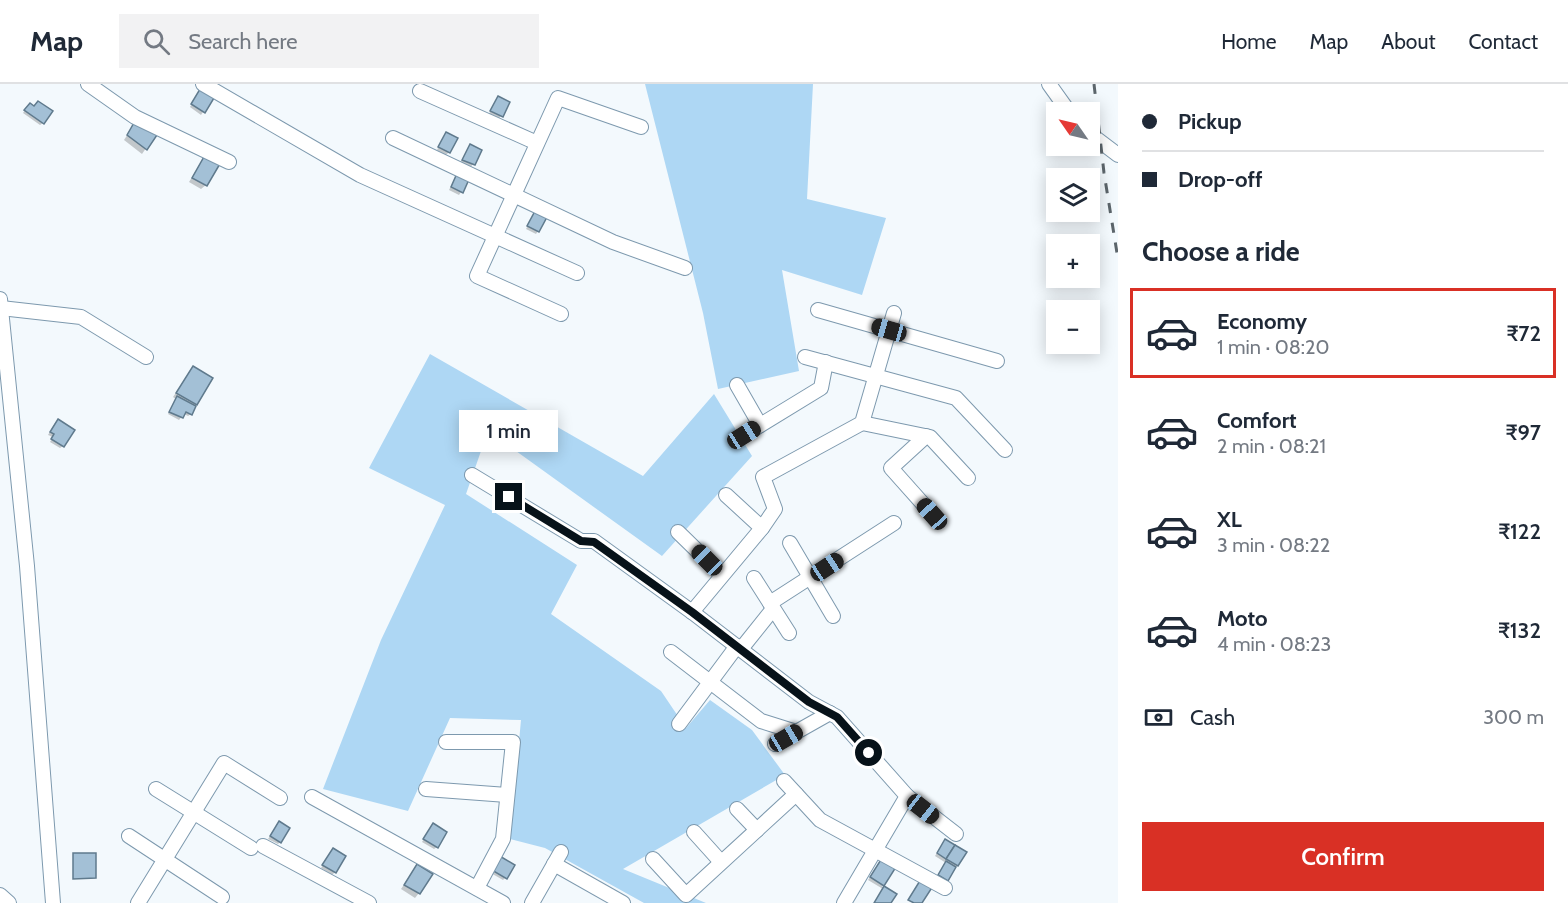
<!DOCTYPE html>
<html lang="en">
<head>
<meta charset="utf-8">
<style>
	:root { --surface:#fff; --page:#f2f2f3; --text:#1f2937; --muted:#747a83; --line:#e0e1e3; --accent:#d93025 }
	body { margin:0; font-family:Cabin,sans-serif; background:var(--page); color:var(--text); height:100vh; display:flex; flex-direction:column; font-size:22px; white-space:nowrap }
	* { box-sizing:border-box; margin:0 }
	p { font-size:20px; color:var(--muted) }
	.icon { flex:none; width:33px; height:33px; fill:none; stroke:currentColor; stroke-width:2; stroke-linecap:round; stroke-linejoin:round }
	.map { position:relative; flex:1; overflow:hidden }
	.drawer { display:flex; flex-direction:column; background:var(--surface); width:450px }
	.drawer>* { flex:none }
	.banner { display:grid; align-content:center; height:132px; padding:0 24px; background:var(--surface) }
	.needle { width:39px; rotate:304deg }
	.controls { position:absolute; left:1046px; top:18px; display:grid; gap:12px }
	.controls a { display:grid; place-items:center; width:54px; height:54px; border-radius:0px; background:var(--surface); box-shadow:0 3px 15px #0003; font-size:30px }
	.end { position:absolute; width:27px; height:27px; margin:-14px; border:8px solid #071219; background:#fff; box-shadow:0 0 0 3px #fff }
	.from { border-radius:50% }
	.bubble { position:absolute; height:42px; border-radius:0px; background:var(--surface); box-shadow:0 3px 15px #0003; font-size:20px; font-weight:600; line-height:42px; text-align:center }
	.car { position:absolute; width:18px; height:36px; margin:-18px -9px; border-radius:8px; box-shadow:0 0 4px 2px #0007; background:linear-gradient(#222 24%,#8ab4d8 0 40%,#222 0 76%,#8ab4d8 0 86%,#222 0) }
	.banner b { display:flex; align-items:center; gap:21px; height:57px; font-size:22px }
	.banner b+b { border-top:2px solid var(--line) }
	.banner i { width:15px; height:15px; background:var(--text) }
	ul { padding:0; list-style:none }
	li { display:flex; align-items:center; gap:18px; height:90px; margin:0 12px 9px; padding:0 12px; border:3px solid transparent; border-radius:0px }
	li div { flex:1 }
	li b { display:block; font-size:22px }
	li em { font-style:normal; font-weight:600 }
	li.selected { border-color:var(--accent) }
	li>.icon { width:54px; height:54px; stroke-width:1.5 }
	h2 { padding:0 24px; font-size:27px; line-height:72px }
	.pay { display:flex; align-items:center; gap:15px; height:66px; padding:0 24px; font-size:22px }
	.pay p { margin-inline-start:auto }
	.action { display:flex; gap:12px; margin-top:auto; padding:12px 24px }
	.action a { flex:1; height:69px; border-radius:0px; background:var(--accent); color:#fff; font-size:24px; font-weight:600; line-height:69px; text-align:center }
	header { display:flex; align-items:center; gap:36px; box-sizing:border-box; height:84px; padding:0 30px; background:var(--surface); border-bottom:2px solid var(--line) }
	header strong { font-size:28px }
	nav { display:flex; gap:33px; margin-inline-start:auto; font-size:21px }
	.search { width:420px; height:54px; background:var(--page); display:flex; align-items:center; gap:15px; box-sizing:border-box; padding:0 21px; border-radius:0px; color:var(--muted); font-size:22px }
	main { display:flex; flex:1; min-height:0 }
	.map>svg:first-child { display:block }
	.green { fill:#aed7f4 }
	.shadow { fill:#0003 }
	.building { fill:#a3c0d6; stroke:#5f7a8d; stroke-width:1.5 }
	.lines { fill:none; stroke-linecap:round; stroke-linejoin:round }
	.minor-casing { stroke:#7d99ae; stroke-width:16 }
	.minor { stroke:#fff; stroke-width:14 }
	.rail { stroke:#5c656b; stroke-width:3; stroke-dasharray:10 10; stroke-linecap:butt }
	.route { stroke:#071219; stroke-width:8 }
</style>
</head>
<body>
<header>
<strong>Map</strong>
<div class="search"><svg class="icon" aria-label="search" viewBox="0 0 24 24"><circle cx="10" cy="10" r="6"/><path d="M15 15l6 6"/></svg>Search here</div>
<nav><a>Home</a><a>Map</a><a>About</a><a>Contact</a></nav>
</header>
<main>
<div class="map">
<svg width="1118" height="819" viewBox="0 0 1118 819">
	<rect width="100%" height="100%" fill="#f3f9fd"/>
	<!-- green -->
	<g class="green">
		<path d="M 645,0 L 813,0 L 807,115 L 886,134 L 862,211 L 782,186 L 799,287 L 718,305 L 703,229 Z"/>
		<path d="M 430,270 L 643,392 L 714,310 L 752,372 L 662,472 L 488,347 L 466,410 L 577,481 L 551,530 L 661,607 L 686,644 L 710,616 L 752,646 L 785,691 L 623,785 L 706,819 L 644,819 L 545,764 L 510,755 L 521,636 L 450,634 L 408,727 L 323,705 L 381,556 L 445,421 L 369,384 Z"/>
	</g>
	<!-- shadow -->
	<g class="shadow">
		<path d="M 200,7 L 212,14 L 201,31 L 190,23 Z"/>
		<path d="M 498,13 L 508,18 L 499,35 L 489,30 Z"/>
		<path d="M 27,23 L 34,23 L 43,39 L 40,41 L 23,29 Z"/>
		<path d="M 135,39 L 155,51 L 142,70 L 124,56 Z"/>
		<path d="M 446,49 L 449,68 L 446,71 L 437,66 Z"/>
		<path d="M 470,62 L 480,67 L 471,83 L 461,78 Z"/>
		<path d="M 205,72 L 206,101 L 201,105 L 189,98 Z"/>
		<path d="M 458,89 L 461,108 L 459,111 L 449,106 Z"/>
		<path d="M 535,129 L 538,147 L 536,150 L 526,145 Z"/>
		<path d="M 193,284 L 211,295 L 191,330 L 188,332 L 184,330 L 179,336 L 168,330 L 176,315 L 173,313 Z"/>
		<path d="M 55,339 L 63,362 L 60,364 L 50,358 L 53,353 L 48,351 Z"/>
		<path d="M 279,739 L 280,758 L 278,760 L 268,755 Z"/>
		<path d="M 431,744 L 437,763 L 434,765 L 422,758 Z"/>
		<path d="M 943,759 L 957,782 L 944,798 L 936,794 L 946,779 L 935,772 Z"/>
		<path d="M 333,766 L 335,788 L 332,791 L 321,784 Z"/>
		<path d="M 496,775 L 505,794 L 503,796 L 489,788 Z"/>
		<path d="M 880,778 L 894,783 L 882,803 L 895,810 L 889,819 L 874,819 L 883,805 L 868,796 Z"/>
		<path d="M 417,782 L 419,809 L 415,814 L 401,805 Z"/>
	</g>
	<!-- building -->
	<g class="building">
		<path d="M 200,5 L 214,14 L 205,29 L 191,20 Z"/>
		<path d="M 498,12 L 510,18 L 503,33 L 490,27 Z"/>
		<path d="M 38,17 L 53,27 L 44,40 L 24,26 L 30,19 L 34,22 Z"/>
		<path d="M 135,37 L 157,51 L 147,66 L 127,51 Z"/>
		<path d="M 446,48 L 458,54 L 450,69 L 438,63 Z"/>
		<path d="M 470,60 L 482,66 L 475,81 L 462,76 Z"/>
		<path d="M 205,71 L 221,78 L 207,102 L 192,94 Z"/>
		<path d="M 458,87 L 470,93 L 463,109 L 451,103 Z"/>
		<path d="M 535,127 L 547,133 L 539,148 L 527,142 Z"/>
		<path d="M 193,282 L 213,294 L 197,321 L 176,309 Z"/>
		<path d="M 177,312 L 196,322 L 192,331 L 186,328 L 183,334 L 169,328 Z"/>
		<path d="M 58,335 L 75,346 L 64,363 L 51,355 L 54,350 L 50,348 Z"/>
		<path d="M 279,737 L 290,744 L 281,759 L 270,752 Z"/>
		<path d="M 433,739 L 447,748 L 438,764 L 423,755 Z"/>
		<path d="M 945,755 L 955,761 L 946,775 L 937,769 Z"/>
		<path d="M 955,761 L 967,768 L 958,782 L 946,775 Z"/>
		<path d="M 333,764 L 346,772 L 336,789 L 322,781 Z"/>
		<path d="M 73,769 L 96,769 L 96,794 L 73,795 Z"/>
		<path d="M 498,771 L 515,781 L 507,795 L 490,785 Z"/>
		<path d="M 882,774 L 896,783 L 884,802 L 870,793 Z"/>
		<path d="M 946,777 L 956,783 L 948,797 L 938,791 Z"/>
		<path d="M 417,780 L 433,790 L 420,810 L 404,801 Z"/>
		<path d="M 921,795 L 933,802 L 922,819 L 914,819 L 908,816 Z"/>
		<path d="M 884,802 L 897,810 L 891,819 L 874,819 Z"/>
	</g>
	<g class="lines">
		<defs>
			<g id="minor">
				<path d="M 88,0 L 135,33 L 229,78"/>
				<path d="M 203,0 L 360,91 L 577,189"/>
				<path d="M 1049,0 L 1069,28"/>
				<path d="M 420,7 L 537,59"/>
				<path d="M 1089,49 L 1118,71"/>
				<path d="M 393,54 L 613,158 L 685,184"/>
				<path d="M 0,215 L 27,482 L 53,819"/>
				<path d="M 1,224 L 81,233 L 146,273"/>
				<path d="M 818,226 L 997,277"/>
				<path d="M 561,230 L 477,192 L 558,14 L 641,43"/>
				<path d="M 805,273 L 956,314 L 1005,366"/>
				<path d="M 737,301 L 760,341"/>
				<path d="M 862,339 L 930,353 L 968,394"/>
				<path d="M 744,351 L 821,304 L 826,278"/>
				<path d="M 926,352 L 891,384 L 932,430"/>
				<path d="M 472,391 L 581,457 L 594,457 L 692,528 L 809,618 L 837,633 L 907,712 L 844,819"/>
				<path d="M 762,444 L 775,425 L 763,393 L 862,339 L 894,229"/>
				<path d="M 678,448 L 722,491"/>
				<path d="M 790,459 L 833,532"/>
				<path d="M 754,494 L 789,549"/>
				<path d="M 770,519 L 894,439"/>
				<path d="M 692,528 L 762,444 L 726,411"/>
				<path d="M 741,565 L 773,525"/>
				<path d="M 671,568 L 761,637 L 796,648"/>
				<path d="M 679,640 L 737,562"/>
				<path d="M 446,658 L 513,658 L 503,755 L 477,804"/>
				<path d="M 775,660 L 830,629"/>
				<path d="M 784,697 L 820,736 L 945,804"/>
				<path d="M 156,705 L 251,764"/>
				<path d="M 426,705 L 507,711"/>
				<path d="M 907,712 L 956,750"/>
				<path d="M 312,713 L 503,819"/>
				<path d="M 737,725 L 757,746"/>
				<path d="M 694,748 L 721,778"/>
				<path d="M 129,752 L 222,813"/>
				<path d="M 263,762 L 369,819"/>
				<path d="M 653,775 L 686,811 L 796,710"/>
				<path d="M 554,780 L 623,819"/>
				<path d="M 0,811 L 9,819"/>
				<path d="M 138,819 L 224,679 L 280,714"/>
				<path d="M 532,819 L 561,768"/>
			</g>
		</defs>
		<!-- minor casing -->
		<use href="#minor" class="minor-casing"/>
		<!-- minor -->
		<use href="#minor" class="minor"/>
		<!-- rail -->
		<path class="rail" d="M 1094,0 L 1104,89 L 1118,175"/>
	</g>
	<g class="lines">
		<!-- route -->
		<path class="route" d="M 509,413 L 581,457 L 594,458 L 692,528 L 809,618 L 837,633 L 869,669"/>
	</g>
</svg>
<div class="controls">
<a><svg class="needle" viewBox="-14 -14 28 28"><path d="M0-13l5 13h-10z" fill="#e53935"/><path d="M0 13l5-13h-10z" fill="#747a83"/></svg></a>
<a><svg class="icon" aria-label="layers" viewBox="0 0 24 24"><path d="M12 4l9 5-9 5-9-5zM3 14l9 5 9-5"/></svg></a>
<a>+</a>
<a>−</a>
</div>
<i class="end from" style="left:869px;top:669px"></i>
<i class="end" style="left:509px;top:413px"></i>
<div class="bubble" style="left:459px;top:326px;width:99px">1 min</div>
<i class="car" style="left:889px;top:246px;rotate:286deg"></i>
<i class="car" style="left:744px;top:351px;rotate:58deg"></i>
<i class="car" style="left:932px;top:430px;rotate:318deg"></i>
<i class="car" style="left:707px;top:476px;rotate:315deg"></i>
<i class="car" style="left:827px;top:483px;rotate:57deg"></i>
<i class="car" style="left:786px;top:654px;rotate:60deg"></i>
<i class="car" style="left:923px;top:725px;rotate:128deg"></i>
</div>
<section class="drawer">
<div class="banner">
<b><i class="from"></i>Pickup</b>
<b><i></i>Drop-off</b>
</div>
<h2>Choose a ride</h2>
<ul>
<li class="selected"><svg class="icon" aria-label="car" viewBox="0 0 24 24"><path d="M5 17H2v-5l4-1 3-4h7l3 4 3 1v5h-3M9 17h6M6 11h13"/><circle cx="7" cy="17" r="2"/><circle cx="17" cy="17" r="2"/></svg><div><b>Economy</b><p>1 min · 08:20</p></div><em>₹72</em></li>
<li><svg class="icon" aria-label="car" viewBox="0 0 24 24"><path d="M5 17H2v-5l4-1 3-4h7l3 4 3 1v5h-3M9 17h6M6 11h13"/><circle cx="7" cy="17" r="2"/><circle cx="17" cy="17" r="2"/></svg><div><b>Comfort</b><p>2 min · 08:21</p></div><em>₹97</em></li>
<li><svg class="icon" aria-label="car" viewBox="0 0 24 24"><path d="M5 17H2v-5l4-1 3-4h7l3 4 3 1v5h-3M9 17h6M6 11h13"/><circle cx="7" cy="17" r="2"/><circle cx="17" cy="17" r="2"/></svg><div><b>XL</b><p>3 min · 08:22</p></div><em>₹122</em></li>
<li><svg class="icon" aria-label="car" viewBox="0 0 24 24"><path d="M5 17H2v-5l4-1 3-4h7l3 4 3 1v5h-3M9 17h6M6 11h13"/><circle cx="7" cy="17" r="2"/><circle cx="17" cy="17" r="2"/></svg><div><b>Moto</b><p>4 min · 08:23</p></div><em>₹132</em></li>
</ul>
<div class="pay"><svg class="icon" aria-label="cash" viewBox="0 0 24 24"><path d="M3 7h18v10H3z"/><circle cx="12" cy="12" r="2"/></svg>Cash<p>300 m</p></div>
<div class="action"><a>Confirm</a></div>
</section>
</main>
</body>
</html>
